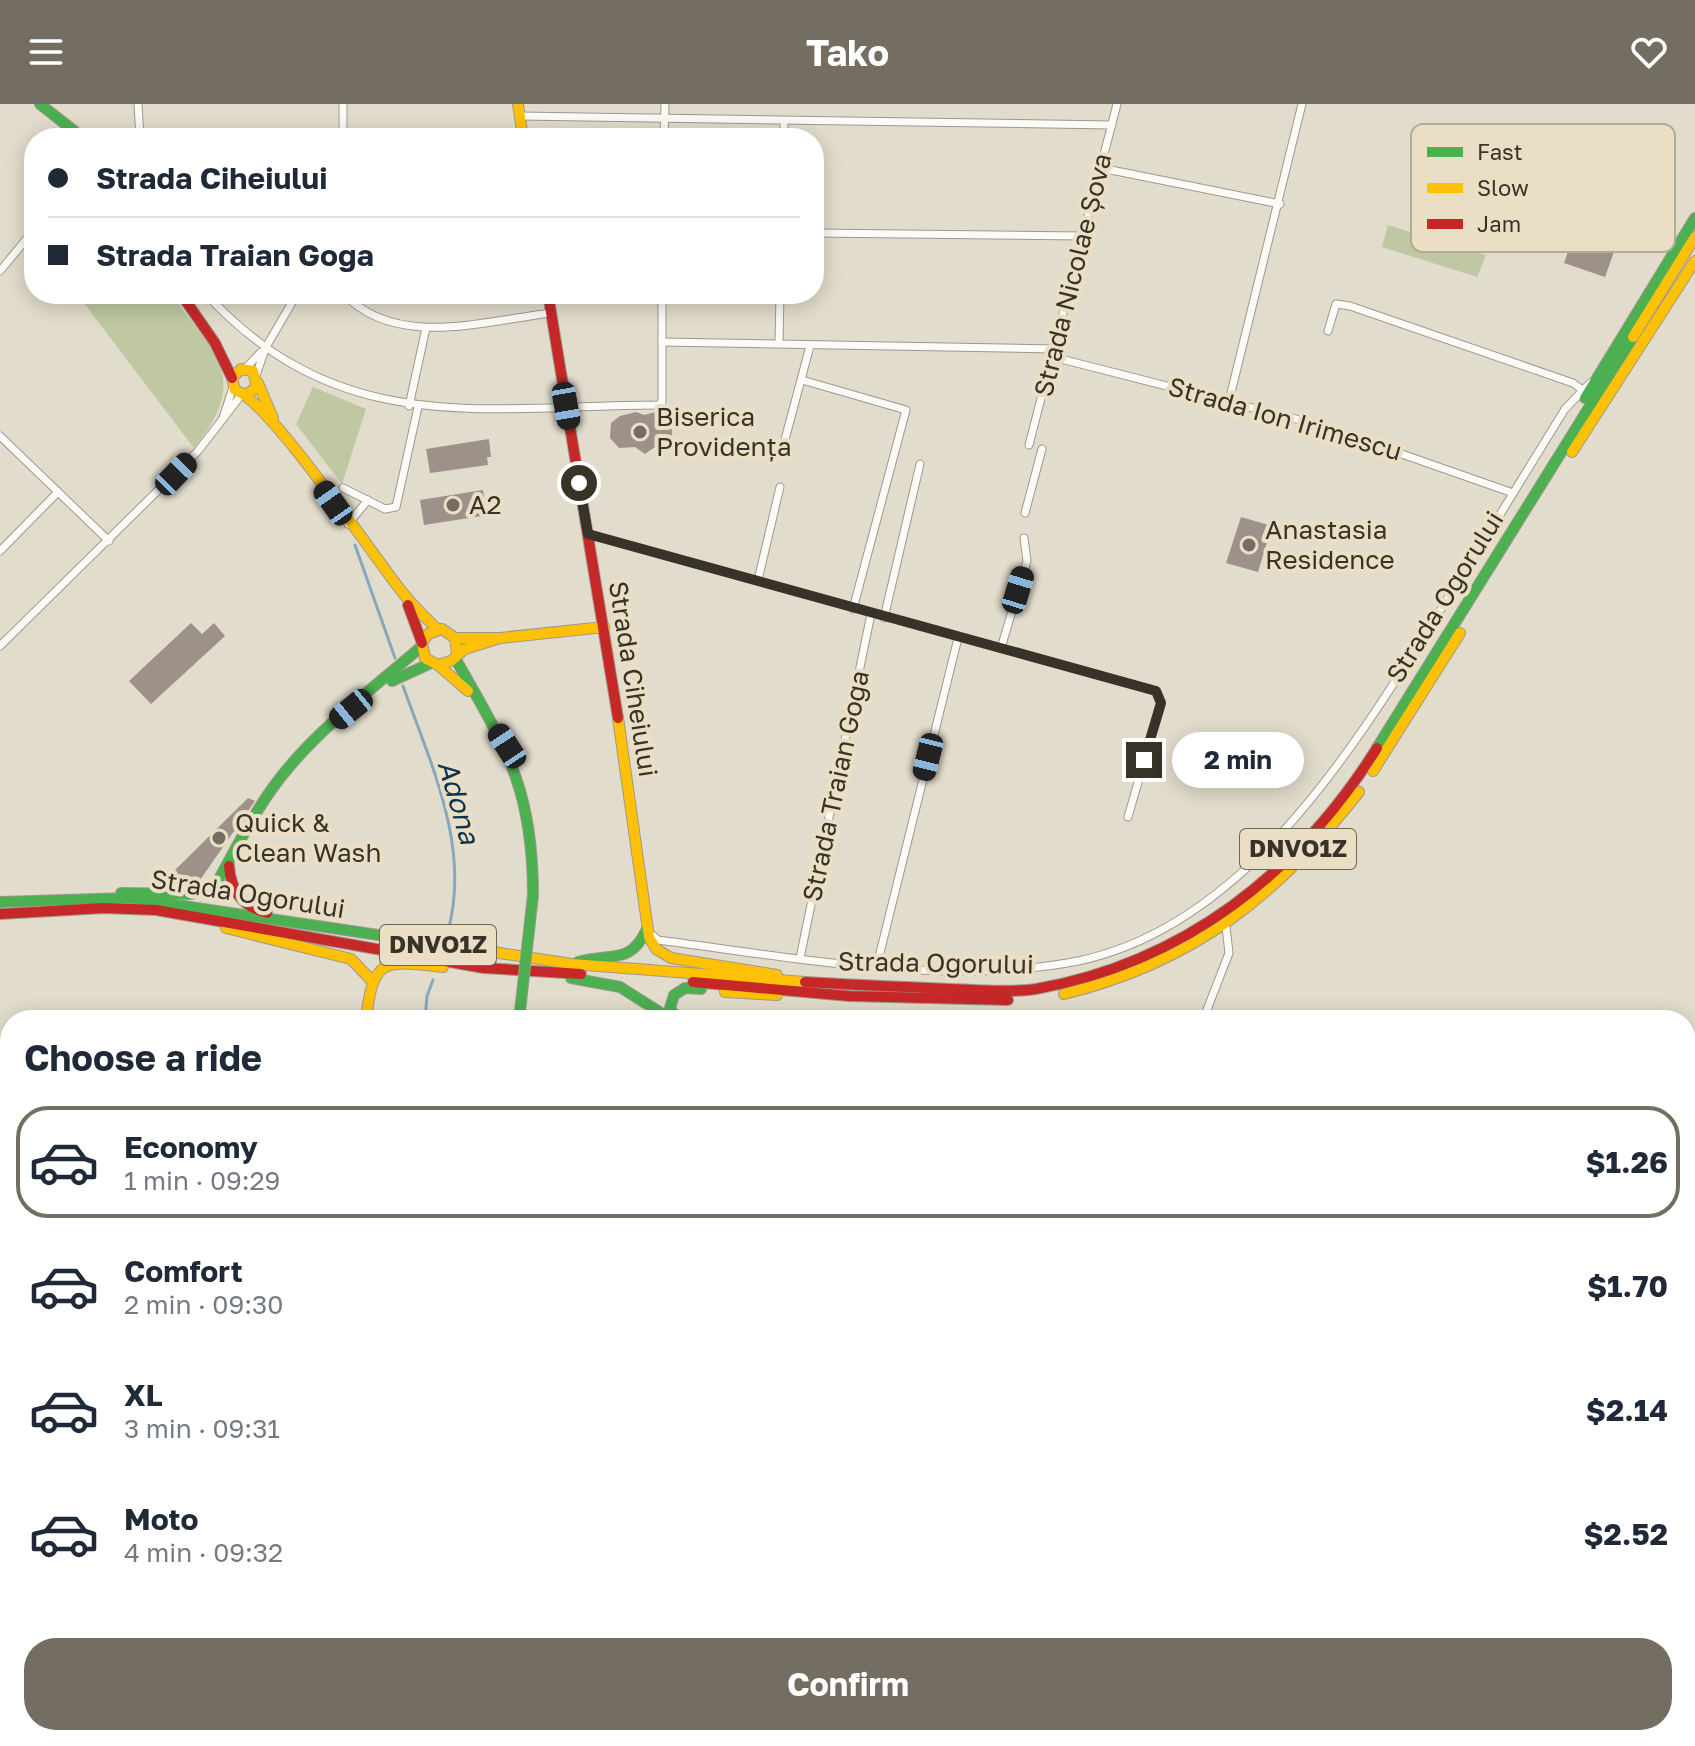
<!DOCTYPE html>
<html lang="en">
<head>
<meta charset="utf-8">
<style>
	:root { --surface:#fff; --page:#f6f6f7; --text:#1f2937; --muted:#747a83; --line:#e0e1e3; --accent:#736e61 }
	body { margin:0; font-family:"Golos Text",sans-serif; background:var(--page); color:var(--text); height:100vh; display:flex; flex-direction:column; font-size:30px; white-space:nowrap }
	* { box-sizing:border-box; margin:0 }
	p { font-size:26px; color:var(--muted) }
	.icon { flex:none; width:44px; height:44px; fill:none; stroke:currentColor; stroke-width:2; stroke-linecap:round; stroke-linejoin:round }
	.map { position:relative; flex:1; overflow:hidden }
	.side { position:absolute; left:0px; top:906px; width:1696px; height:736px; display:flex; flex-direction:column; background:var(--surface); border-radius:32px 32px 0 0; box-shadow:0 4px 20px #0003 }
	.side>* { flex:none }
	.hud { position:absolute; left:24px; top:24px; width:800px; height:176px; border-radius:32px; box-shadow:0 4px 20px #0003; display:grid; align-content:center; height:176px; padding:0 24px; background:var(--surface) }
	.end { position:absolute; width:36px; height:36px; margin:-18px; border:10px solid #373328; background:#fff; box-shadow:0 0 0 4px #fff }
	.from { border-radius:50% }
	.bubble { position:absolute; height:56px; border-radius:28px; background:var(--surface); box-shadow:0 4px 20px #0003; font-size:26px; font-weight:700; line-height:56px; text-align:center }
	.car { position:absolute; width:24px; height:48px; margin:-24px -12px; border-radius:10px; box-shadow:0 0 6px 2px #0007; background:linear-gradient(#222 24%,#8ab4d8 0 40%,#222 0 76%,#8ab4d8 0 86%,#222 0) }
	.hud b { display:flex; align-items:center; gap:28px; height:76px; font-size:30px }
	.hud b+b { border-top:2px solid var(--line) }
	.hud i { width:20px; height:20px; background:var(--text) }
	ul { padding:0; list-style:none }
	li { display:flex; align-items:center; gap:24px; height:112px; margin:0 16px 12px; padding:0 8px; border:4px solid transparent; border-radius:32px }
	li div { flex:1 }
	li b { display:block; font-size:30px }
	li em { font-style:normal; font-weight:700 }
	li.selected { border-color:var(--accent) }
	li>.icon { width:72px; height:72px; stroke-width:1.5 }
	h2 { padding:0 24px; font-size:36px; line-height:96px }
	.primary-button { display:flex; gap:16px; margin-top:auto; padding:16px 24px }
	.primary-button a { flex:1; height:92px; border-radius:32px; background:var(--accent); color:#fff; font-size:32px; font-weight:700; line-height:92px; text-align:center }
	header { display:flex; justify-content:space-between; align-items:center; height:104px; padding:0 24px; background:var(--accent); color:#fff; font-size:36px; font-weight:700 }
	.map>svg:first-child { display:block }
	.green { fill:#bfc8a3 }
	.lines { fill:none; stroke-linecap:round; stroke-linejoin:round }
	.stream { stroke:#87a8bc; stroke-width:3 }
	.building { fill:#9e9189 }
	.street-casing { stroke:#9e998e; stroke-width:9 }
	.fast-casing { stroke:#9e998e; stroke-width:12 }
	.slow-casing { stroke:#9e998e; stroke-width:12 }
	.jam-casing { stroke:#9e998e; stroke-width:12 }
	.street { stroke:#fbfaf7; stroke-width:7 }
	.fast { stroke:#4caf50; stroke-width:10 }
	.slow { stroke:#ffc107; stroke-width:10 }
	.jam { stroke:#c62828; stroke-width:10 }
	.fast-bridge-casing { stroke:#9e998e; stroke-width:12; stroke-linecap:butt }
	.fast-bridge { stroke:#4caf50; stroke-width:10 }
	.route { stroke:#373328; stroke-width:10 }
	.poi-dot { fill:#736e61; stroke:#eadfc4; stroke-width:3 }
	.labels { text-anchor:middle; stroke-width:8; stroke-linejoin:round; paint-order:stroke }
	.shield { fill:#eadfc4; stroke:#6d6757; stroke-width:2 }
	.shield-label { font-size:24px; font-weight:bold; fill:#373328 }
	.street-label { font-size:26px; fill:#373328; stroke:#eadfc4 }
	.poi-label { font-size:26px; fill:#373328; stroke:#eadfc4; text-anchor:start }
	.water-label { font-size:28px; font-style:italic; fill:#0b334d; stroke:#eadfc4 }
	.key { fill:#eadfc4; stroke:#b4ab95; stroke-width:2 }
	.key-label { font-size:22px; fill:#373328 }
</style>
</head>
<body>
<header><svg class="icon" aria-label="menu" viewBox="0 0 24 24"><path d="M4 6h16M4 12h16M4 18h16"/></svg>Tako<svg class="icon" aria-label="heart" viewBox="0 0 24 24"><path d="M12 20l-8-8c-3-5 5-10 8-4 3-6 11-1 8 4z"/></svg></header>
<div class="map">
<svg width="1695" height="1642" viewBox="0 0 1695 1642">
	<rect width="100%" height="100%" fill="#e2dccc"/>
	<!-- green -->
	<g class="green">
		<path d="M 1388,121 L 1486,151 L 1477,173 L 1382,143 Z"/>
		<path d="M 77,190 L 171,190 C 216,252 251,274 194,344 Z"/>
		<path d="M 313,283 L 366,305 L 342,380 L 296,320 Z"/>
	</g>
	<g class="lines">
		<!-- stream -->
		<g class="stream">
			<path d="M 355,441 L 395,554"/>
			<path d="M 403,582 C 431,661 471,743 448,827"/>
			<path d="M 425,916 L 427,892 L 433,876"/>
			<path d="M 1113,1632 L 1132,1642"/>
			<path d="M 85,1642 L 89,1632"/>
		</g>
	</g>
	<!-- building -->
	<g class="building">
		<path d="M 1625,78 L 1642,84 L 1620,147 L 1615,145 L 1605,173 L 1564,159 L 1573,133 L 1590,139 L 1607,92 Z"/>
		<path d="M 671,304 L 672,331 L 645,350 L 635,343 L 619,344 L 610,334 L 611,319 L 620,312 L 636,308 L 644,311 Z"/>
		<path d="M 489,335 L 491,353 L 487,353 L 488,361 L 430,369 L 426,345 Z"/>
		<path d="M 483,386 L 486,406 L 481,405 L 482,412 L 424,421 L 420,396 Z"/>
		<path d="M 1241,413 L 1272,422 L 1258,468 L 1226,459 Z"/>
		<path d="M 191,519 L 202,530 L 214,519 L 225,532 L 151,600 L 129,577 Z"/>
		<path d="M 248,694 L 255,697 L 200,776 L 170,771 Z"/>
	</g>
	<g class="lines">
		<defs>
			<g id="street">
				<path d="M 138,0 L 140,34"/>
				<path d="M 343,0 L 343,34"/>
				<path d="M 519,12 L 1112,21"/>
				<path d="M 664,34 L 665,0"/>
				<path d="M 784,34 L 784,17"/>
				<path d="M 1101,64 L 1280,100"/>
				<path d="M 814,129 L 1084,132"/>
				<path d="M 0,167 L 34,126"/>
				<path d="M 206,190 C 340,335 482,302 658,301 L 662,298 L 662,190"/>
				<path d="M 344,190 C 396,245 484,217 551,209"/>
				<path d="M 1328,227 L 1336,200 L 1350,202 L 1573,279 L 1581,285"/>
				<path d="M 662,238 L 1055,245"/>
				<path d="M 779,239 L 780,190"/>
				<path d="M 1053,253 L 1319,321 L 1513,389"/>
				<path d="M 245,265 L 261,248"/>
				<path d="M 256,271 L 266,243 L 297,190"/>
				<path d="M 802,276 L 906,306 L 853,505"/>
				<path d="M 1229,297 L 1302,0"/>
				<path d="M 409,302 L 426,224"/>
				<path d="M 223,314 L 233,283"/>
				<path d="M 0,332 L 109,437"/>
				<path d="M 1029,341 L 1117,0"/>
				<path d="M 783,343 L 810,242"/>
				<path d="M 343,384 L 385,405 L 396,403 L 418,303"/>
				<path d="M 1025,409 L 1042,345"/>
				<path d="M 348,420 L 368,396"/>
				<path d="M 588,430 L 1156,587 L 1161,599 L 1128,713"/>
				<path d="M 0,447 L 58,388"/>
				<path d="M 758,476 L 780,383"/>
				<path d="M 884,514 L 920,360"/>
				<path d="M 0,542 L 198,347 L 242,290"/>
				<path d="M 1001,544 L 1027,457 L 1024,434"/>
				<path d="M 651,830 L 658,836 C 789,853 948,883 1078,857 C 1246,822 1354,643 1438,510 C 1481,442 1523,373 1565,305 L 1590,279"/>
				<path d="M 800,854 L 871,510"/>
				<path d="M 877,861 L 958,534"/>
				<path d="M 1203,916 L 1229,849 L 1226,823"/>
				<path d="M 0,958 L 10,950"/>
				<path d="M 0,1187 L 10,1174"/>
				<path d="M 1686,1473 L 1695,1462"/>
				<path d="M 0,1526 L 10,1511"/>
				<path d="M 1686,1535 L 1695,1537"/>
				<path d="M 0,1589 L 10,1599"/>
				<path d="M 44,1632 L 55,1642"/>
				<path d="M 399,1642 L 407,1632"/>
				<path d="M 481,1642 L 489,1632"/>
			</g>
			<g id="fast">
				<path d="M 40,0 L 83,34"/>
				<path d="M 1585,294 L 1695,114"/>
				<path d="M 455,554 C 506,644 533,684 533,791"/>
				<path d="M 392,577 L 431,559"/>
				<path d="M 1377,644 L 1633,233"/>
				<path d="M 121,789 L 191,790 L 214,784 C 237,743 258,699 289,663 C 327,618 377,581 422,542"/>
				<path d="M 0,798 L 130,794 L 493,848"/>
				<path d="M 578,858 C 611,848 630,862 647,825"/>
				<path d="M 571,874 L 620,883 L 672,916"/>
				<path d="M 678,916 L 670,904 L 674,891 L 685,884 L 701,885"/>
			</g>
			<g id="slow">
				<path d="M 518,0 L 523,34"/>
				<path d="M 1633,233 L 1695,133"/>
				<path d="M 258,279 L 273,314"/>
				<path d="M 247,290 L 257,283 L 253,267 L 241,265 L 232,274 L 235,286 C 269,297 370,447 399,484 C 410,499 424,512 437,525"/>
				<path d="M 1572,348 L 1695,157"/>
				<path d="M 455,534 L 500,534 L 604,523"/>
				<path d="M 457,549 L 455,534 L 442,525 L 428,530 L 422,539 L 425,554 L 438,561 L 451,557 L 465,545 L 500,534"/>
				<path d="M 438,561 L 468,587"/>
				<path d="M 618,614 L 649,833 L 656,845 L 671,854 L 777,871"/>
				<path d="M 1373,667 L 1460,529"/>
				<path d="M 226,824 L 351,855 L 371,876"/>
				<path d="M 493,848 L 572,860 L 805,878"/>
				<path d="M 725,888 L 777,891"/>
				<path d="M 1064,890 C 1194,858 1277,792 1359,688"/>
				<path d="M 366,916 C 373,853 384,856 443,863"/>
				<path d="M 0,1252 L 10,1270"/>
				<path d="M 1686,1619 L 1695,1627"/>
			</g>
			<g id="jam">
				<path d="M 181,190 L 215,239 L 232,274"/>
				<path d="M 548,190 L 618,614"/>
				<path d="M 408,501 L 422,539"/>
				<path d="M 229,762 C 231,787 242,803 267,809"/>
				<path d="M 0,810 L 104,804 L 156,806 L 484,864 L 581,870"/>
				<path d="M 693,878 L 849,892 L 1008,896"/>
				<path d="M 805,878 C 854,881 902,883 951,885 C 979,886 1008,889 1036,885 C 1183,859 1298,770 1377,644"/>
				<path d="M 279,1632 L 288,1642"/>
				<path d="M 77,1642 L 81,1632"/>
			</g>
		</defs>
		<!-- street casing -->
		<use href="#street" class="street-casing"/>
		<!-- fast casing -->
		<use href="#fast" class="fast-casing"/>
		<!-- slow casing -->
		<use href="#slow" class="slow-casing"/>
		<!-- jam casing -->
		<use href="#jam" class="jam-casing"/>
		<!-- street -->
		<use href="#street" class="street"/>
		<!-- fast -->
		<use href="#fast" class="fast"/>
		<!-- slow -->
		<use href="#slow" class="slow"/>
		<!-- jam -->
		<use href="#jam" class="jam"/>
		<defs>
			<path id="fast-bridge" d="M 519,916 L 533,791"/>
		</defs>
		<!-- fast-bridge casing -->
		<use href="#fast-bridge" class="fast-bridge-casing"/>
		<!-- fast-bridge -->
		<use href="#fast-bridge" class="fast-bridge"/>
	</g>
	<g class="lines">
		<!-- route -->
		<path class="route" d="M 579,379 L 588,430 L 1156,587 L 1161,599 L 1144,656"/>
	</g>
	<!-- markers -->
	<g class="poi-dot">
		<circle cx="640" cy="328" r="8"/>
		<circle cx="453" cy="401" r="8"/>
		<circle cx="1249" cy="441" r="8"/>
		<circle cx="219" cy="734" r="8"/>
	</g>
	<g class="labels">
		<!-- shield labels -->
		<g class="shield">
			<rect x="1240" y="725" width="116" height="40" rx="6"/>
			<rect x="380" y="821" width="116" height="40" rx="6"/>
		</g>
		<g class="shield-label">
			<text x="1298" y="753">DNVO1Z</text>
			<text x="438" y="849">DNVO1Z</text>
		</g>
		<!-- street labels -->
		<g class="street-label">
			<text transform="translate(1073 171) rotate(-76)" y="9">Strada Nicolae Șova</text>
			<text transform="translate(1285 315) rotate(16)" y="9">Strada Ion Irimescu</text>
			<text transform="translate(1445 493) rotate(-58)" y="9">Strada Ogorului</text>
			<text transform="translate(633 575) rotate(81)" y="9">Strada Ciheiului</text>
			<text transform="translate(836 682) rotate(-78)" y="9">Strada Traian Goga</text>
			<text transform="translate(248 790) rotate(9)" y="9">Strada Ogorului</text>
			<text transform="translate(936 859) rotate(1)" y="9">Strada Ogorului</text>
		</g>
		<!-- poi labels -->
		<g class="poi-label">
			<text x="656" y="322">Biserica<tspan x="656" dy="30">Providența</tspan></text>
			<text x="469" y="410">A2</text>
			<text x="1265" y="435">Anastasia<tspan x="1265" dy="30">Residence</tspan></text>
			<text x="235" y="728">Quick &amp;<tspan x="235" dy="30">Clean Wash</tspan></text>
		</g>
		<!-- water labels -->
		<g class="water-label">
			<text transform="translate(459 698) rotate(74)" y="10">Adona</text>
		</g>
	</g>
	<!-- legend -->
	<rect x="1411" y="20" width="264" height="128" rx="12" class="key"/>
	<rect x="1427" y="43" width="36" height="10" fill="#4caf50"/>
	<rect x="1427" y="79" width="36" height="10" fill="#ffc107"/>
	<rect x="1427" y="115" width="36" height="10" fill="#c62828"/>
	<g class="key-label">
		<text x="1477" y="56">Fast</text>
		<text x="1477" y="92">Slow</text>
		<text x="1477" y="128">Jam</text>
	</g>
</svg>
<i class="end from" style="left:579px;top:379px"></i>
<i class="end" style="left:1144px;top:656px"></i>
<div class="bubble" style="left:1172px;top:628px;width:132px">2 min</div>
<i class="car" style="left:566px;top:302px;rotate:170deg"></i>
<i class="car" style="left:176px;top:370px;rotate:44deg"></i>
<i class="car" style="left:333px;top:399px;rotate:325deg"></i>
<i class="car" style="left:1018px;top:486px;rotate:17deg"></i>
<i class="car" style="left:351px;top:605px;rotate:231deg"></i>
<i class="car" style="left:507px;top:642px;rotate:327deg"></i>
<i class="car" style="left:928px;top:653px;rotate:194deg"></i>
<div class="hud">
<b><i class="from"></i>Strada Ciheiului</b>
<b><i></i>Strada Traian Goga</b>
</div>
<section class="side">
<h2>Choose a ride</h2>
<ul>
<li class="selected"><svg class="icon" aria-label="car" viewBox="0 0 24 24"><path d="M5 17H2v-5l4-1 3-4h7l3 4 3 1v5h-3M9 17h6M6 11h13"/><circle cx="7" cy="17" r="2"/><circle cx="17" cy="17" r="2"/></svg><div><b>Economy</b><p>1 min · 09:29</p></div><em>$1.26</em></li>
<li><svg class="icon" aria-label="car" viewBox="0 0 24 24"><path d="M5 17H2v-5l4-1 3-4h7l3 4 3 1v5h-3M9 17h6M6 11h13"/><circle cx="7" cy="17" r="2"/><circle cx="17" cy="17" r="2"/></svg><div><b>Comfort</b><p>2 min · 09:30</p></div><em>$1.70</em></li>
<li><svg class="icon" aria-label="car" viewBox="0 0 24 24"><path d="M5 17H2v-5l4-1 3-4h7l3 4 3 1v5h-3M9 17h6M6 11h13"/><circle cx="7" cy="17" r="2"/><circle cx="17" cy="17" r="2"/></svg><div><b>XL</b><p>3 min · 09:31</p></div><em>$2.14</em></li>
<li><svg class="icon" aria-label="car" viewBox="0 0 24 24"><path d="M5 17H2v-5l4-1 3-4h7l3 4 3 1v5h-3M9 17h6M6 11h13"/><circle cx="7" cy="17" r="2"/><circle cx="17" cy="17" r="2"/></svg><div><b>Moto</b><p>4 min · 09:32</p></div><em>$2.52</em></li>
</ul>
<div class="primary-button"><a>Confirm</a></div>
</section>
</div>
</body>
</html>
